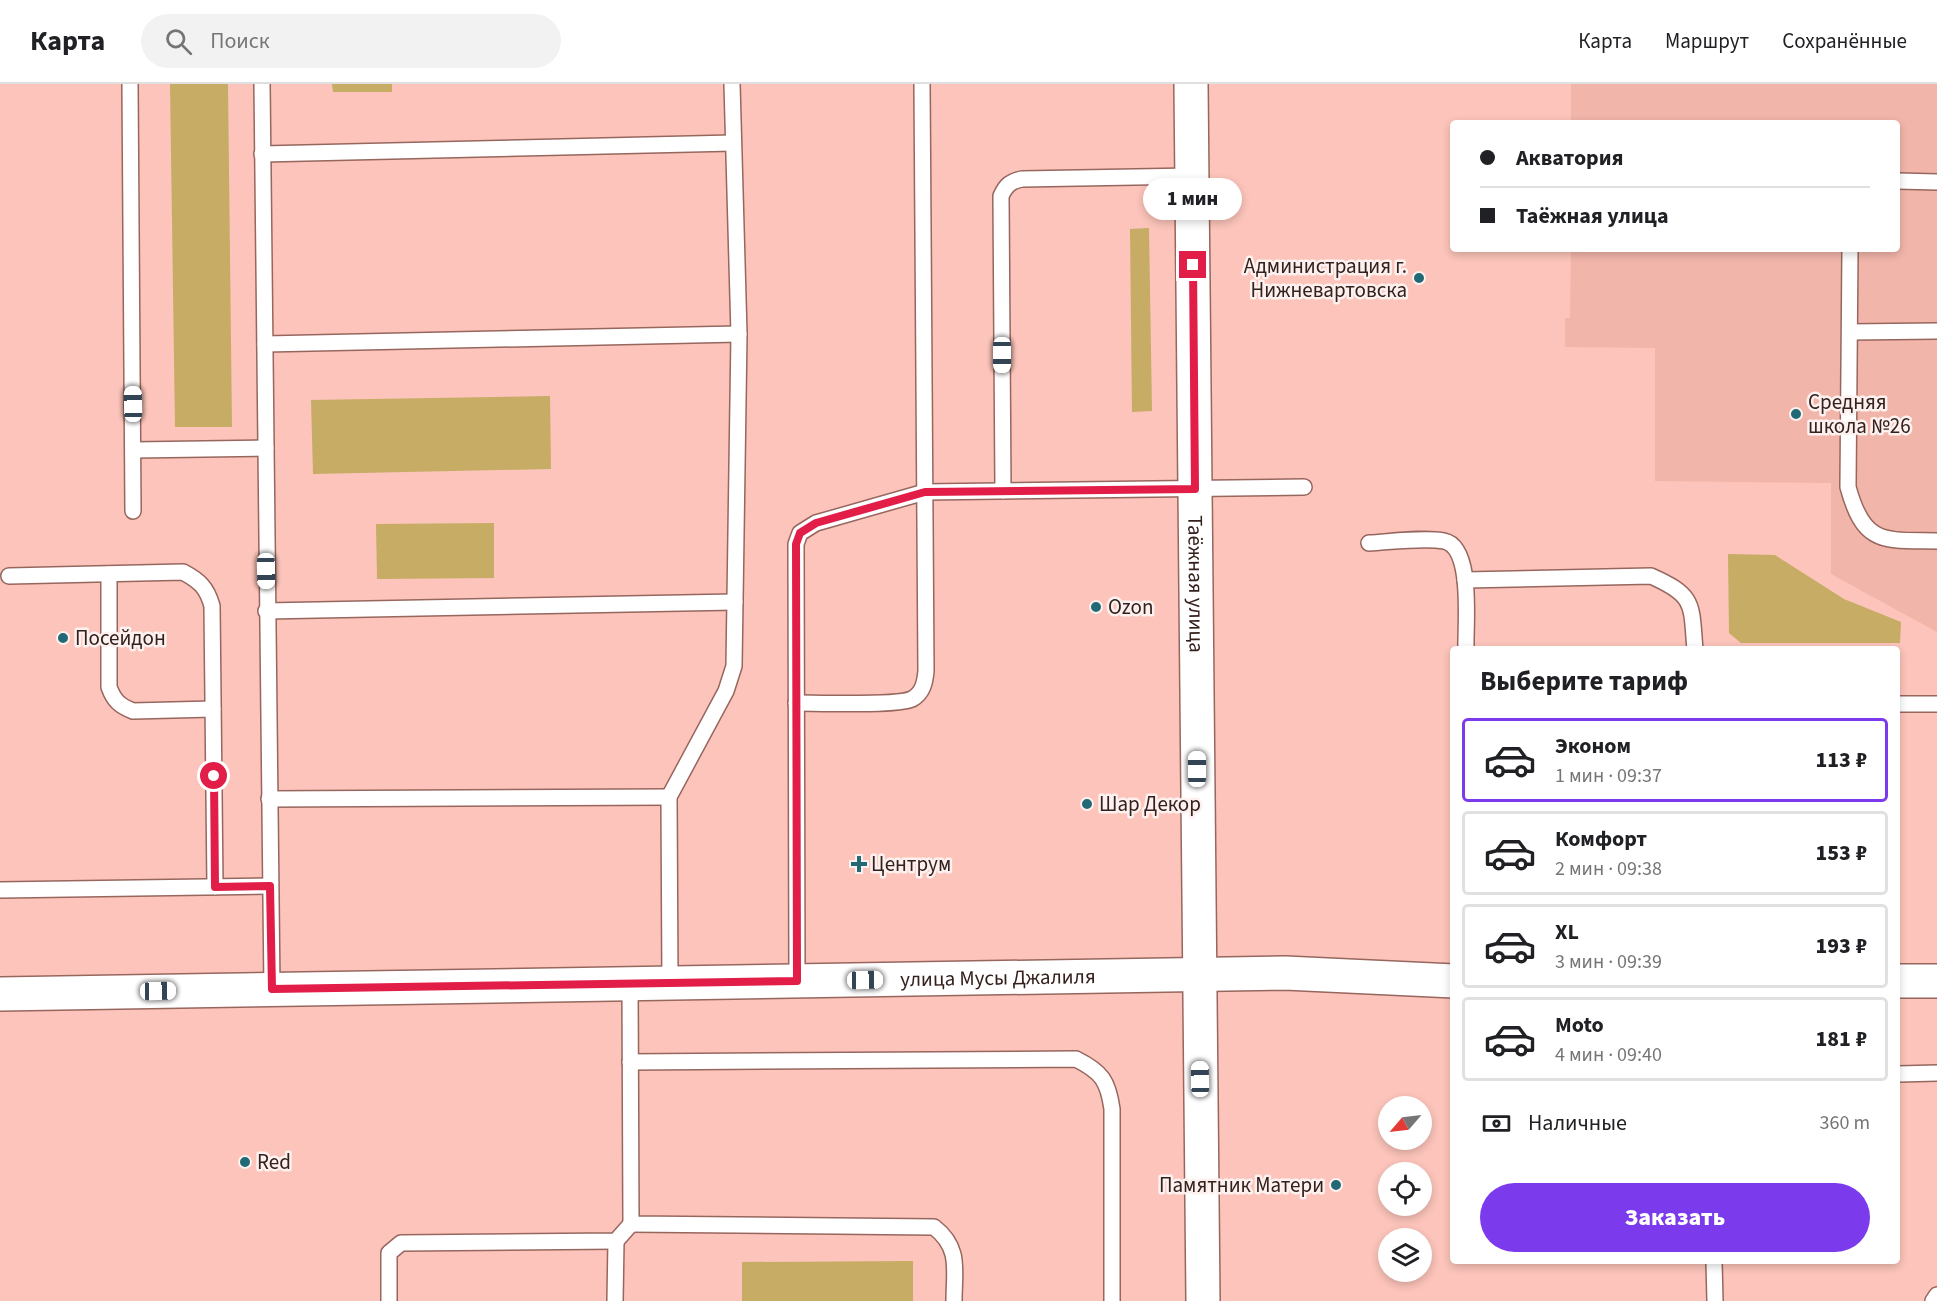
<!DOCTYPE html>
<html lang="ru">
<head>
<meta charset="utf-8">
<style>
	:root { --surface:#fff; --page:#f2f2f2; --text:#202124; --muted:#757577; --line:#e0e0e0; --accent:#7c3aed }
	body { margin:0; font-family:"Source Sans 3",sans-serif; background:var(--page); color:var(--text); height:100vh; display:flex; flex-direction:column; font-size:22px; white-space:nowrap }
	* { box-sizing:border-box; margin:0 }
	p { font-size:20px; color:var(--muted) }
	.icon { flex:none; width:33px; height:33px; fill:none; stroke:currentColor; stroke-width:2; stroke-linecap:round; stroke-linejoin:round }
	.map { position:relative; flex:1; overflow:hidden }
	.sheet { position:absolute; left:1450px; top:562px; width:450px; height:618px; display:flex; flex-direction:column; background:var(--surface); border-radius:6px; box-shadow:0 3px 9px #0003 }
	.sheet>* { flex:none }
	.banner { position:absolute; left:1450px; top:36px; width:450px; height:132px; border-radius:6px; box-shadow:0 3px 9px #0003; display:grid; align-content:center; height:132px; padding:0 30px; background:var(--surface) }
	.needle { width:39px; rotate:242deg }
	.fabs { position:absolute; left:1378px; top:1012px; display:grid; gap:12px }
	.fabs a { display:grid; place-items:center; width:54px; height:54px; border-radius:50%; background:var(--surface); box-shadow:0 3px 9px #0003; font-size:30px }
	.end { position:absolute; width:27px; height:27px; margin:-14px; border:8px solid #e11d48; background:#fff; box-shadow:0 0 0 3px #fff }
	.from { border-radius:50% }
	.bubble { position:absolute; height:42px; border-radius:21px; background:var(--surface); box-shadow:0 3px 9px #0003; font-size:20px; font-weight:800; line-height:42px; text-align:center }
	.car { position:absolute; width:18px; height:36px; margin:-18px -9px; border-radius:8px; box-shadow:0 0 4px 2px #0007; background:linear-gradient(#fff 24%,#345 0 40%,#fff 0 76%,#345 0 86%,#fff 0) }
	.banner b { display:flex; align-items:center; gap:21px; height:57px; font-size:22px }
	.banner b+b { border-top:2px solid var(--line) }
	.banner i { width:15px; height:15px; background:var(--text) }
	ul { padding:0; list-style:none }
	li { display:flex; align-items:center; gap:18px; height:84px; margin:0 12px 9px; padding:0 18px; border:3px solid var(--line); border-radius:6px }
	li div { flex:1 }
	li b { display:block; font-size:22px }
	li em { font-style:normal; font-weight:800 }
	li.on { border-color:var(--accent) }
	li>.icon { width:54px; height:54px; stroke-width:1.5 }
	h2 { padding:0 30px; font-size:27px; line-height:72px }
	.pay { display:flex; align-items:center; gap:15px; height:66px; padding:0 30px; font-size:22px }
	.pay p { margin-inline-start:auto }
	.cta { display:flex; gap:12px; margin-top:auto; padding:12px 30px }
	.cta a { flex:1; height:69px; border-radius:36px; background:var(--accent); color:#fff; font-size:24px; font-weight:800; line-height:69px; text-align:center }
	header { display:flex; align-items:center; gap:36px; box-sizing:border-box; height:84px; padding:0 30px; background:var(--surface); border-bottom:2px solid var(--line) }
	header strong { font-size:28px }
	nav { display:flex; gap:33px; margin-inline-start:auto; font-size:21px }
	.search { width:420px; height:54px; background:var(--page); display:flex; align-items:center; gap:15px; box-sizing:border-box; padding:0 21px; border-radius:33px; color:var(--muted); font-size:22px }
	.map>svg:first-child { display:block }
	.built { fill:#f2b5aa }
	.green { fill:#c6ac64 }
	.lines { fill:none; stroke-linecap:round; stroke-linejoin:round }
	.lane-casing { stroke:#97665e; stroke-width:18 }
	.secondary-casing { stroke:#97665e; stroke-width:36 }
	.lane { stroke:#fff; stroke-width:15 }
	.secondary { stroke:#fff; stroke-width:33 }
	.route { stroke:#e11d48; stroke-width:8 }
	.poi-dot { fill:#206975; stroke:#fdf1ef; stroke-width:2 }
	.labels { text-anchor:middle; stroke-width:5; stroke-linejoin:round; paint-order:stroke }
	.poi-label { font-size:21px; fill:#34201c; stroke:#fdf1ef; text-anchor:start }
	.street-label { font-size:21px; fill:#34201c; stroke:#fdf1ef }
</style>
</head>
<body>
<header>
<strong>Карта</strong>
<div class="search"><svg class="icon" aria-label="search" viewBox="0 0 24 24"><circle cx="10" cy="10" r="6"/><path d="M15 15l6 6"/></svg>Поиск</div>
<nav><a>Карта</a><a>Маршрут</a><a>Сохранённые</a></nav>
</header>
<div class="map">
<svg width="1937" height="1217" viewBox="0 0 1937 1217">
	<rect width="100%" height="100%" fill="#fcc4ba"/>
	<!-- built -->
	<path class="built" d="M 1571,0 L 1937,0 L 1937,548 L 1831,490 L 1831,399 L 1655,397 L 1655,264 L 1565,263 L 1565,234 L 1570,234 L 1571,165 L 1898,165 L 1898,39 L 1571,39 Z"/>
	<!-- green -->
	<g class="green">
		<path d="M 170,0 L 228,0 L 232,343 L 175,343 Z"/>
		<path d="M 332,0 L 392,0 L 392,8 L 333,8 Z"/>
		<path d="M 1149,144 L 1152,327 L 1132,328 L 1130,145 Z"/>
		<path d="M 550,312 L 551,385 L 313,390 L 311,316 Z"/>
		<path d="M 494,439 L 494,494 L 377,495 L 376,440 Z"/>
		<path d="M 1728,470 L 1775,471 L 1844,515 L 1901,538 L 1900,559 L 1741,559 L 1729,549 Z"/>
		<path d="M 913,1177 L 913,1217 L 742,1217 L 742,1178 Z"/>
	</g>
	<g class="lines">
		<defs>
			<g id="lane">
				<path d="M 130,0 L 133,427"/>
				<path d="M 262,0 L 272,905"/>
				<path d="M 262,70 L 733,59"/>
				<path d="M 1898,97 L 1937,98"/>
				<path d="M 1850,165 L 1848,403 C 1864,462 1884,456 1937,457"/>
				<path d="M 1850,248 L 1937,247"/>
				<path d="M 265,260 L 739,250"/>
				<path d="M 134,366 L 266,364"/>
				<path d="M 1003,407 L 1001,112 C 1006,101 1011,97 1022,95 L 1192,92"/>
				<path d="M 1369,459 C 1389,458 1425,453 1444,457 C 1474,463 1465,542 1466,566"/>
				<path d="M 109,490 L 109,603 C 114,617 120,622 133,627 L 213,625"/>
				<path d="M 9,492 L 183,488 C 200,497 207,504 212,522 L 215,803"/>
				<path d="M 1465,496 L 1651,492 C 1696,512 1691,520 1695,566"/>
				<path d="M 266,527 L 735,518"/>
				<path d="M 796,619 C 817,619 897,622 912,615 C 923,609 925,598 926,587 L 922,0"/>
				<path d="M 1898,620 L 1937,620"/>
				<path d="M 269,715 L 669,713"/>
				<path d="M 0,806 L 270,802"/>
				<path d="M 797,897 L 796,460 L 800,449 L 816,439 L 925,408 L 1304,403"/>
				<path d="M 630,899 L 631,1140 L 934,1143 C 961,1164 954,1186 954,1217"/>
				<path d="M 670,899 L 669,713 L 726,607 L 734,582 L 739,250 L 732,0"/>
				<path d="M 630,978 L 1076,975 C 1102,988 1108,997 1112,1025 L 1112,1217"/>
				<path d="M 1898,990 L 1937,989"/>
				<path d="M 1714,1178 L 1715,1217"/>
				<path d="M 389,1217 L 389,1169 L 401,1159 L 616,1157 L 631,1140"/>
				<path d="M 615,1217 L 616,1157"/>
				<path d="M 1933,1217 L 1937,1211"/>
			</g>
			<g id="secondary">
				<path id="s1" d="M 1191,0 L 1203,1217"/>
				<path d="M 1898,897 L 1937,897"/>
				<path id="s2" d="M 0,910 L 1285,889 L 1454,897"/>
			</g>
		</defs>
		<!-- lane casing -->
		<use href="#lane" class="lane-casing"/>
		<!-- secondary casing -->
		<use href="#secondary" class="secondary-casing"/>
		<!-- lane -->
		<use href="#lane" class="lane"/>
		<!-- secondary -->
		<use href="#secondary" class="secondary"/>
	</g>
	<g class="lines">
		<!-- route -->
		<path class="route" d="M 214,692 L 215,803 L 270,802 L 272,905 L 797,897 L 796,460 L 800,449 L 816,439 L 925,408 L 1195,405 L 1193,181"/>
	</g>
	<!-- markers -->
	<g class="poi-dot">
		<circle cx="1419" cy="194" r="6"/>
		<circle cx="1796" cy="330" r="6"/>
		<circle cx="1096" cy="523" r="6"/>
		<circle cx="63" cy="554" r="6"/>
		<circle cx="1087" cy="720" r="6"/>
		<path d="M856 771h6v6h6v6h-6v6h-6v-6h-6v-6h6z"/>
		<circle cx="245" cy="1078" r="6"/>
		<circle cx="1336" cy="1101" r="6"/>
	</g>
	<g class="labels">
		<!-- poi labels -->
		<g class="poi-label">
			<text x="1407" y="189" text-anchor="end">Администрация г.<tspan x="1407" dy="24">Нижневартовска</tspan></text>
			<text x="1808" y="325">Средняя<tspan x="1808" dy="24">школа №26</tspan></text>
			<text x="1108" y="530">Ozon</text>
			<text x="75" y="561">Посейдон</text>
			<text x="1099" y="727">Шар Декор</text>
			<text x="871" y="787">Центрум</text>
			<text x="257" y="1085">Red</text>
			<text x="1324" y="1108" text-anchor="end">Памятник Матери</text>
		</g>
		<!-- street labels -->
		<g class="street-label">
			<text dy="7" stroke="none"><textPath href="#s1" startOffset="500">Таёжная улица</textPath></text>
			<text dy="7" stroke="none"><textPath href="#s2" startOffset="998">улица Мусы Джалиля</textPath></text>
		</g>
	</g>
</svg>
<div class="fabs">
<a><svg class="needle" viewBox="-14 -14 28 28"><path d="M0-13l5 13h-10z" fill="#e53935"/><path d="M0 13l5-13h-10z" fill="#757577"/></svg></a>
<a><svg class="icon" aria-label="locate" viewBox="0 0 24 24"><circle cx="12" cy="12" r="6"/><path d="M12 2v4M12 18v4M2 12h4M18 12h4"/></svg></a>
<a><svg class="icon" aria-label="layers" viewBox="0 0 24 24"><path d="M12 4l9 5-9 5-9-5zM3 14l9 5 9-5"/></svg></a>
</div>
<i class="end from" style="left:214px;top:692px"></i>
<i class="end" style="left:1193px;top:181px"></i>
<div class="bubble" style="left:1143px;top:94px;width:99px">1 мин</div>
<i class="car" style="left:1002px;top:271px;rotate:180deg"></i>
<i class="car" style="left:133px;top:320px;rotate:359deg"></i>
<i class="car" style="left:266px;top:487px;rotate:179deg"></i>
<i class="car" style="left:1197px;top:685px;rotate:0deg"></i>
<i class="car" style="left:865px;top:896px;rotate:89deg"></i>
<i class="car" style="left:158px;top:907px;rotate:89deg"></i>
<i class="car" style="left:1200px;top:995px;rotate:359deg"></i>
<div class="banner">
<b><i class="from"></i>Акватория</b>
<b><i></i>Таёжная улица</b>
</div>
<section class="sheet">
<h2>Выберите тариф</h2>
<ul>
<li class="on"><svg class="icon" aria-label="car" viewBox="0 0 24 24"><path d="M5 17H2v-5l4-1 3-4h7l3 4 3 1v5h-3M9 17h6M6 11h13"/><circle cx="7" cy="17" r="2"/><circle cx="17" cy="17" r="2"/></svg><div><b>Эконом</b><p>1 мин · 09:37</p></div><em>113 ₽</em></li>
<li><svg class="icon" aria-label="car" viewBox="0 0 24 24"><path d="M5 17H2v-5l4-1 3-4h7l3 4 3 1v5h-3M9 17h6M6 11h13"/><circle cx="7" cy="17" r="2"/><circle cx="17" cy="17" r="2"/></svg><div><b>Комфорт</b><p>2 мин · 09:38</p></div><em>153 ₽</em></li>
<li><svg class="icon" aria-label="car" viewBox="0 0 24 24"><path d="M5 17H2v-5l4-1 3-4h7l3 4 3 1v5h-3M9 17h6M6 11h13"/><circle cx="7" cy="17" r="2"/><circle cx="17" cy="17" r="2"/></svg><div><b>XL</b><p>3 мин · 09:39</p></div><em>193 ₽</em></li>
<li><svg class="icon" aria-label="car" viewBox="0 0 24 24"><path d="M5 17H2v-5l4-1 3-4h7l3 4 3 1v5h-3M9 17h6M6 11h13"/><circle cx="7" cy="17" r="2"/><circle cx="17" cy="17" r="2"/></svg><div><b>Moto</b><p>4 мин · 09:40</p></div><em>181 ₽</em></li>
</ul>
<div class="pay"><svg class="icon" aria-label="cash" viewBox="0 0 24 24"><path d="M3 7h18v10H3z"/><circle cx="12" cy="12" r="2"/></svg>Наличные<p>360 m</p></div>
<div class="cta"><a>Заказать</a></div>
</section>
</div>
</body>
</html>
